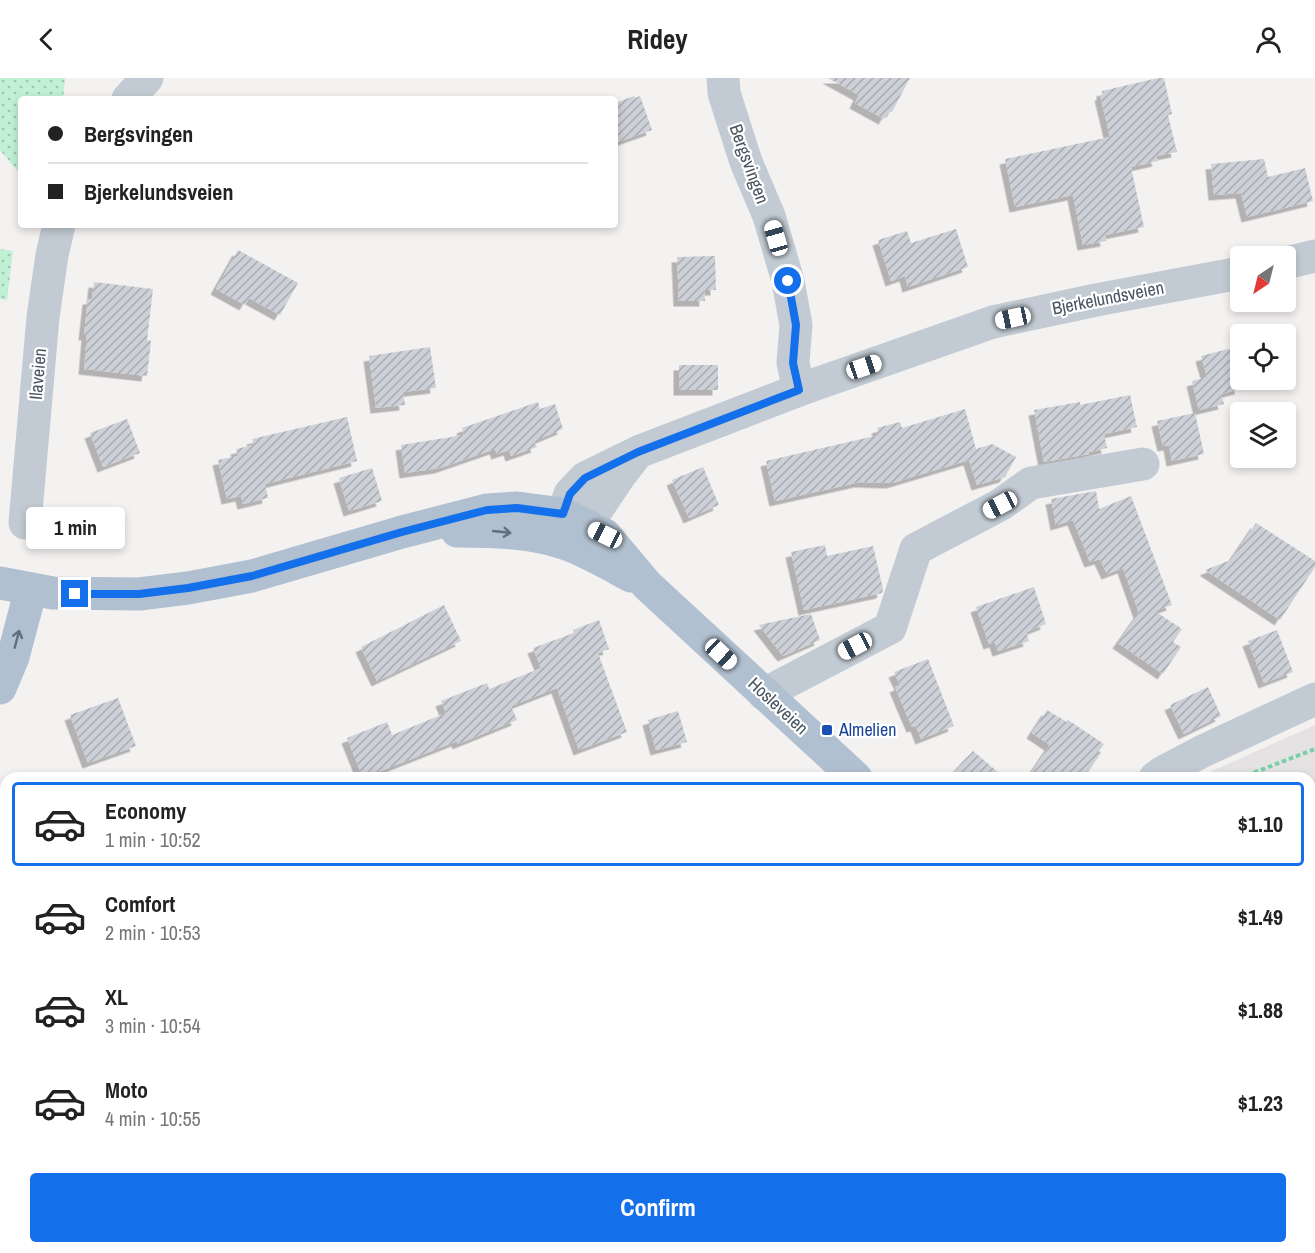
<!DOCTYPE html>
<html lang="en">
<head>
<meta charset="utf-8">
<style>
	:root { --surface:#fff; --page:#f2f2f2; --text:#222; --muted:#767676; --line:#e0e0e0; --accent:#146feb }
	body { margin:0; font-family:"Archivo Narrow",sans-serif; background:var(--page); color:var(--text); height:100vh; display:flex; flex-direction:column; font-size:22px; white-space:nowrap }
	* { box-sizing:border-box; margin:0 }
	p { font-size:20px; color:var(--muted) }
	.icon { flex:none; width:33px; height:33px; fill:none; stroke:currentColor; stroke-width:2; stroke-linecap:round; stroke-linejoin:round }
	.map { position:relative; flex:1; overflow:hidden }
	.side { position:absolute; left:0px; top:694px; width:1316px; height:482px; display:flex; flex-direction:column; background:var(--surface); border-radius:18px 18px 0 0; box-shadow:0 3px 9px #0003 }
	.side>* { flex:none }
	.guide { position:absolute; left:18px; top:18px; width:600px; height:132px; border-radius:6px; box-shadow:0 3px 9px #0003; display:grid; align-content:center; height:132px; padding:0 30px; background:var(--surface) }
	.needle { width:39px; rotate:215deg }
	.controls { position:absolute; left:1230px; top:168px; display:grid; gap:12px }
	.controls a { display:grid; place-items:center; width:66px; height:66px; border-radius:6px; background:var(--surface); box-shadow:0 3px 9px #0003; font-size:30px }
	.end { position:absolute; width:27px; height:27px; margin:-14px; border:8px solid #146feb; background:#fff; box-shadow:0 0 0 3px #fff }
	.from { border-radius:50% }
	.bubble { position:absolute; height:42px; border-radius:6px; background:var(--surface); box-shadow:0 3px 9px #0003; font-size:20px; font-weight:700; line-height:42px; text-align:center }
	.car { position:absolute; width:18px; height:36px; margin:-18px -9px; border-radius:8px; box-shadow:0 0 4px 2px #0007; background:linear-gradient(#fff 24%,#345 0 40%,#fff 0 76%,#345 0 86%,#fff 0) }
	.guide b { display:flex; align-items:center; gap:21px; height:57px; font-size:22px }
	.guide b+b { border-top:2px solid var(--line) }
	.guide i { width:15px; height:15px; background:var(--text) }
	ul { padding:10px 0 0; list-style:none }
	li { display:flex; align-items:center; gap:18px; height:84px; margin:0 12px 9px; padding:0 18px; border:3px solid transparent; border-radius:6px }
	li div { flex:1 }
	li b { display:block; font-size:22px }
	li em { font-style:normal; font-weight:700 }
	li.current { border-color:var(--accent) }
	li>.icon { width:54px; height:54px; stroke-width:1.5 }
	.primary-button { display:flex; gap:12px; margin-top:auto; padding:12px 30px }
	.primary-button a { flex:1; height:69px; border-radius:6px; background:var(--accent); color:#fff; font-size:24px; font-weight:700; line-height:69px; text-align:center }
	header { display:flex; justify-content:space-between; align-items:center; height:78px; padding:0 30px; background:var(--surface); font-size:27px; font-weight:700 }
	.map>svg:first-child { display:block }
	.education { fill:#e5e2e3 }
	.grass { fill:url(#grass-dots) }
	.building { fill:url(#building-hatch); filter:url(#shadow) }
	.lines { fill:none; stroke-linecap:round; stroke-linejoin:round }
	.path { stroke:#77d0a6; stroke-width:4; stroke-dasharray:4.5 3; stroke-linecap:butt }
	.minor { stroke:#c2cbd3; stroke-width:33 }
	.major { stroke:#b1c0d0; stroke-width:33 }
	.oneway { stroke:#626f7c }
	.route { stroke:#146feb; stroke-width:8 }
	.transit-dot { fill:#1a4fb4; stroke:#fff; stroke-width:2 }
	.labels { text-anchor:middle; stroke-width:4.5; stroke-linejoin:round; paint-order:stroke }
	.street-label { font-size:18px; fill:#485460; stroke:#fff }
	.transit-label { font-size:18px; fill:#164399; stroke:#fff; text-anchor:start }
</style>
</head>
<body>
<header><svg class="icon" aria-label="back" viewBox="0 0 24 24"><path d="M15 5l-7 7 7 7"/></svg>Ridey<svg class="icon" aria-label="person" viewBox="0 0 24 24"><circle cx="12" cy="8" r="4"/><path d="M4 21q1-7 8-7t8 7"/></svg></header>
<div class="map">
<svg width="1315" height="1175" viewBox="0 0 1315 1175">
	<defs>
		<pattern id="grass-dots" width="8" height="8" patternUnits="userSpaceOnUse" patternTransform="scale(1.5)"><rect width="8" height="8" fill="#c0f1d4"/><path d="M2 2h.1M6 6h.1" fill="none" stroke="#9ec6af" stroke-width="1.8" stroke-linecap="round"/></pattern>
		<pattern id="building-hatch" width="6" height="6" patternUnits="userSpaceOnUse" patternTransform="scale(1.5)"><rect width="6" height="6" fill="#cdd0d6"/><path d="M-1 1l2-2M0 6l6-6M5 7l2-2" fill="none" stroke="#a8abb1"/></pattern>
		<filter id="shadow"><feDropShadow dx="-5.5" dy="5.5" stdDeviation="0" flood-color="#0004"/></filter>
	</defs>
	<rect width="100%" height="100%" fill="#f4f1f1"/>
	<!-- education -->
	<path class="education" d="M 1315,647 L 1315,1025 L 1310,1027 L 1310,700 L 1209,700 L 1212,693 Z"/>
	<!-- grass -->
	<g class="grass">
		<path d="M 0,0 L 65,0 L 63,21 L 21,21 L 21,97 L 0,72 Z"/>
		<path d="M 0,171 L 13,173 L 7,222 L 0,221 Z"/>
	</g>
	<!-- building -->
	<g class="building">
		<path d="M 828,0 L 910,0 L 892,34 L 889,33 L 884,41 L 855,25 L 859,17 Z"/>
		<path d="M 1158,0 L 1164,0 L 1172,36 L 1168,37 L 1177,74 L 1156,78 L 1158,83 L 1131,89 L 1144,149 L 1105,157 L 1106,163 L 1083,167 L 1073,117 L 1015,129 L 1005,81 L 1110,59 L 1100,17 L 1102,17 L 1102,13 Z"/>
		<path d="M 634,18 L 635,20 L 640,18 L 652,52 L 615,65 L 615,25 Z"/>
		<path d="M 1264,81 L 1268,99 L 1305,90 L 1313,123 L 1247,139 L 1241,115 L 1214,117 L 1211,86 Z"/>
		<path d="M 956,151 L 968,189 L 908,209 L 905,198 L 891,203 L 878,162 L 907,153 L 911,165 Z"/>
		<path d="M 238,172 L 298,205 L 280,237 L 249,220 L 245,227 L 216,211 Z"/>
		<path d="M 715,178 L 716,212 L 704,212 L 705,223 L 679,223 L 677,179 Z"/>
		<path d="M 94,204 L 153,211 L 147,262 L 151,263 L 147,298 L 84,291 L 87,257 L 84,257 L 88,221 L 92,221 Z"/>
		<path d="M 1240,268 L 1240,311 L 1221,316 L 1224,326 L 1199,332 L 1192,303 L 1207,299 L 1201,278 Z"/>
		<path d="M 430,269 L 436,310 L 403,314 L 405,327 L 376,330 L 369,278 Z"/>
		<rect x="679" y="287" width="39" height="25"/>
		<path d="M 1130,317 L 1137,349 L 1104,356 L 1107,370 L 1089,374 L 1089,376 L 1044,384 L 1034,332 L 1080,324 L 1080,327 Z"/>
		<path d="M 538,324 L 540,331 L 555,326 L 563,351 L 534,363 L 537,369 L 511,378 L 509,372 L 497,376 L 495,371 L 440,390 L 405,395 L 401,367 L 464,357 L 462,350 Z"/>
		<path d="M 965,331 L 976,371 L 992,366 L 1016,379 L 1005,399 L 977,407 L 969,382 L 892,405 L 860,404 L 775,423 L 766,383 L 879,357 L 877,350 L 900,344 L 902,350 Z"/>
		<path d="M 1195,335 L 1204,376 L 1172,383 L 1169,367 L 1163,368 L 1157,343 Z"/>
		<path d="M 347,339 L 357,383 L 265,406 L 268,420 L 243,426 L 241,418 L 227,421 L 218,382 L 238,378 L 236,371 L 254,367 L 252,361 Z"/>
		<path d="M 127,341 L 140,375 L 103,389 L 90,355 Z"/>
		<path d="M 703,389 L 719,427 L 689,440 L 672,402 Z"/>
		<path d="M 372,390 L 382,423 L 349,433 L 339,400 Z"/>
		<path d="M 1096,413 L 1099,431 L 1131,418 L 1172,527 L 1155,533 L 1182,551 L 1173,564 L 1181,569 L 1163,596 L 1118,565 L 1139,535 L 1123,490 L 1107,496 L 1100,481 L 1090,484 L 1073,442 L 1056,447 L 1051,421 Z"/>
		<path d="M 1256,445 L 1315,483 L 1315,489 L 1280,542 L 1205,492 L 1231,482 Z"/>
		<path d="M 825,467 L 827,478 L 873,468 L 883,511 L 882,515 L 804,532 L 791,474 Z"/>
		<path d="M 1034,509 L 1046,546 L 1026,554 L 1029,563 L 998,573 L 995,564 L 989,566 L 976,529 Z"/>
		<path d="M 444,527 L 461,563 L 377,603 L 361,569 Z"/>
		<path d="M 811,536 L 820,562 L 783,578 L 759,547 Z"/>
		<path d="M 599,542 L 609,571 L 598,575 L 627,654 L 579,672 L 557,610 L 511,628 L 517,642 L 458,666 L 457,663 L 363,700 L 347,660 L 387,644 L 392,657 L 446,635 L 441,623 L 487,605 L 489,611 L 541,590 L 533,570 L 574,555 L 573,552 Z"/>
		<path d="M 1277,552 L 1293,594 L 1264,605 L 1248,563 Z"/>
		<path d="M 928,581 L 954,648 L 921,661 L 916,648 L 912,649 L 895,609 L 900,607 L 894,594 Z"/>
		<path d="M 1208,609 L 1221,638 L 1184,656 L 1170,627 Z"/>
		<path d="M 118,620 L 136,668 L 88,685 L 70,637 Z"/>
		<path d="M 1047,632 L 1067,644 L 1068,642 L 1104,666 L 1099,673 L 1101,675 L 1084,700 L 1028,700 L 1050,667 L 1032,655 Z"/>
		<path d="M 678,633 L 687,664 L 656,672 L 648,642 Z"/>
		<path d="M 973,673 L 1005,700 L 948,700 Z"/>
	</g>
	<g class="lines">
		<!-- path -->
		<g class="path">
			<path d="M 1240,700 L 1315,671"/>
			<path d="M 1310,875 L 1315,873"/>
			<path d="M 205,1175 L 206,1170"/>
		</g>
		<!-- minor -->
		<g class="minor">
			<path d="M 723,0 L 724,15 L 746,84 L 769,138 L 788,203 L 796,247 L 793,285 L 799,312"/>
			<path d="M 128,21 L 147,0"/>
			<path d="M 1286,185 L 1315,178"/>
			<path d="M 25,445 L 43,239 L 52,177 L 59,147"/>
			<path d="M 564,463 L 563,436 L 570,416 L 585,400 L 638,374 L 799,312 L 993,244 L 1096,222 L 1240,195"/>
			<path d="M 564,465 L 586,448 L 620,397 L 634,379"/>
			<path d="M 764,616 L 890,550 L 916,471 L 1000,427 L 1031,405 L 1143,386"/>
			<path d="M 1155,700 L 1163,694 L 1201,674 L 1315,621"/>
			<path d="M 0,736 L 6,744"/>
			<path d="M 0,1143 L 6,1140"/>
			<path d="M 276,1170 L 280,1175"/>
		</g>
		<!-- major -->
		<g class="major">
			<path d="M 457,453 C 493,453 530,454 564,465 C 587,473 609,486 631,498"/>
			<path d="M 0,505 L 53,515 L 139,516 L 188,510 L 252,498 L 402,454 L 487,432 L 517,430 L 563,436 L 605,457 L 647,507 L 856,700"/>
			<path d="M 0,610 L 13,579 L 31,511"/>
			<path d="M 1310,1096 L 1315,1099"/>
		</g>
	</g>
	<!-- one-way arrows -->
	<defs><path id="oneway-shaft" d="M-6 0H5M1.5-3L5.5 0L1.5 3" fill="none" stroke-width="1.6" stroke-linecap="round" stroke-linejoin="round" transform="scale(1.5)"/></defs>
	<g class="oneway">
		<use href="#oneway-shaft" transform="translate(502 454) rotate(6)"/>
		<use href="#oneway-shaft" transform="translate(17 561) rotate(-75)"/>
	</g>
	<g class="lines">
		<!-- route -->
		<path class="route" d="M 75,516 L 139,516 L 188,510 L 252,498 L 402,454 L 487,432 L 517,430 L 563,436 L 570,416 L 585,400 L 638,374 L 799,312 L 793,285 L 796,247 L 788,203"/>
	</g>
	<!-- markers -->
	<rect class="transit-dot" x="821" y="646" width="12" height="12" rx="3"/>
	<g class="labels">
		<!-- street labels -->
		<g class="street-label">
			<text transform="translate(749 86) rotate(70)" y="6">Bergsvingen</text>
			<text transform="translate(1108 220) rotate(-11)" y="6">Bjerkelundsveien</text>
			<text transform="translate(38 296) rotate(-85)" y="6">Ilaveien</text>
			<text transform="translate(778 628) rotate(43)" y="6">Hosleveien</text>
		</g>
		<!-- transit labels -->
		<g class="transit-label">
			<text x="839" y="658">Almelien</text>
		</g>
	</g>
</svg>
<div class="controls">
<a><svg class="needle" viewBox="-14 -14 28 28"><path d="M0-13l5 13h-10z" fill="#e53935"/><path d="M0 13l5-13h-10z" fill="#767676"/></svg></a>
<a><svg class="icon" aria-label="locate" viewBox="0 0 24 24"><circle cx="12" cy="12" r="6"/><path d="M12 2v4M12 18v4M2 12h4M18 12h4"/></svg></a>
<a><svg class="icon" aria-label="layers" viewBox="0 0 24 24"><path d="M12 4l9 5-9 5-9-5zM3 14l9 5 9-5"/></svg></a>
</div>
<i class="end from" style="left:788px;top:203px"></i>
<i class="end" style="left:75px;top:516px"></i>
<div class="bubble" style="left:26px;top:429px;width:99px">1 min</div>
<i class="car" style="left:776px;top:160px;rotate:344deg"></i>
<i class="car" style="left:1013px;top:240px;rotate:258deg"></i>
<i class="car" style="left:864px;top:289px;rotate:71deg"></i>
<i class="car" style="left:1000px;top:427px;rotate:242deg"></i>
<i class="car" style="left:605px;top:457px;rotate:296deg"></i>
<i class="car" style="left:855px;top:568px;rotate:242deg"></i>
<i class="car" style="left:721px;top:576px;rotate:133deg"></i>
<div class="guide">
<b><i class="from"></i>Bergsvingen</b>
<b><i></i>Bjerkelundsveien</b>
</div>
<section class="side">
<ul>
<li class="current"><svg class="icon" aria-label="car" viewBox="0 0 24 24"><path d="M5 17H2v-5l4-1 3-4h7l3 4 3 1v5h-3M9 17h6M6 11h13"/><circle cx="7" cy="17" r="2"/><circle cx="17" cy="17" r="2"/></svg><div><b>Economy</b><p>1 min · 10:52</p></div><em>$1.10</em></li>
<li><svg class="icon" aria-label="car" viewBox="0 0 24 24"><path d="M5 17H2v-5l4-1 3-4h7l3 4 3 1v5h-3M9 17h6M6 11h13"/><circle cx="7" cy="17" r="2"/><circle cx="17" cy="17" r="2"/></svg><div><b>Comfort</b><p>2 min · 10:53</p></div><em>$1.49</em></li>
<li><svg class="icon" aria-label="car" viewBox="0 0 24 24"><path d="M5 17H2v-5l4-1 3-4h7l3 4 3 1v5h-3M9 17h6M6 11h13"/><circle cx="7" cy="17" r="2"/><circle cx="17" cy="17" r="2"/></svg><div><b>XL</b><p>3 min · 10:54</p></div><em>$1.88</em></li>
<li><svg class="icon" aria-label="car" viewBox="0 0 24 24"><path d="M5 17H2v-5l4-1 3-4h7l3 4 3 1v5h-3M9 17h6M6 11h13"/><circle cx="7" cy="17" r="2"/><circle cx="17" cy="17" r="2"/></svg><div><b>Moto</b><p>4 min · 10:55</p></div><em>$1.23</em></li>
</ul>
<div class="primary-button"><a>Confirm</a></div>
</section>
</div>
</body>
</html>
